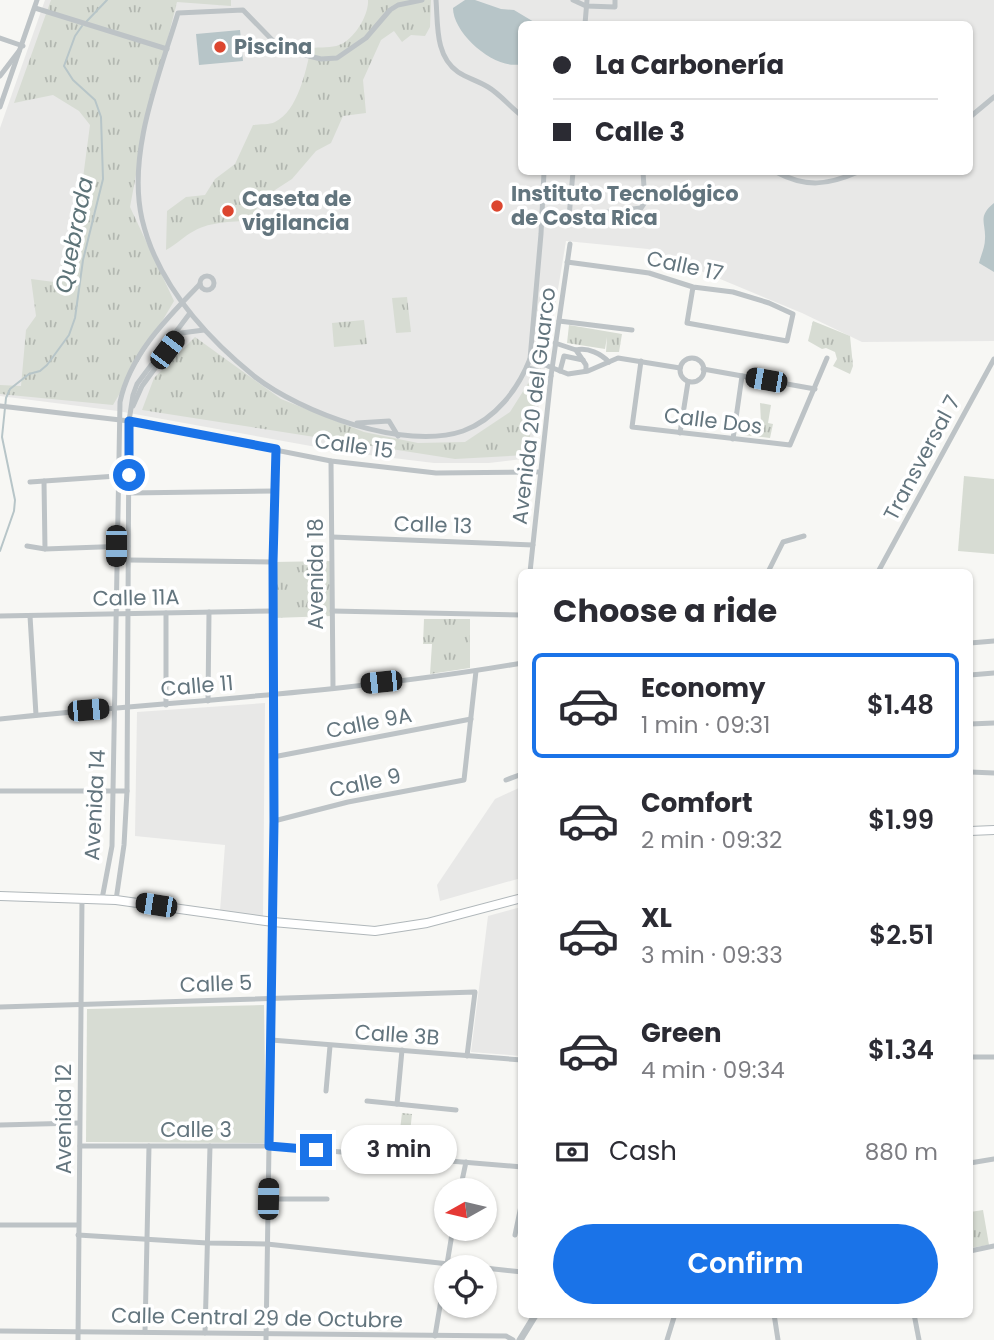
<!DOCTYPE html>
<html lang="en">
<head>
<meta charset="utf-8">
<style>
	:root { --surface:#fff; --page:#f2f2f3; --text:#2b2b33; --muted:#7c7c81; --line:#e1e1e2; --accent:#1a73e8 }
	body { margin:0; font-family:Poppins,sans-serif; background:var(--page); color:var(--text); height:100vh; display:flex; flex-direction:column; font-size:26px; white-space:nowrap }
	* { box-sizing:border-box; margin:0 }
	p { font-size:23px; color:var(--muted) }
	.icon { flex:none; width:38px; height:38px; fill:none; stroke:currentColor; stroke-width:2; stroke-linecap:round; stroke-linejoin:round }
	.map { position:relative; flex:1; overflow:hidden }
	.drawer { position:absolute; left:518px; top:569px; width:455px; height:749px; display:flex; flex-direction:column; background:var(--surface); border-radius:10px; box-shadow:0 2px 5px #0004 }
	.drawer>* { flex:none }
	.top-card { position:absolute; left:518px; top:21px; width:455px; height:154px; border-radius:10px; box-shadow:0 2px 5px #0004; display:grid; align-content:center; height:154px; padding:0 35px; background:var(--surface) }
	.needle { width:46px; rotate:262deg }
	.buttons { position:absolute; left:434px; top:1178px; display:grid; gap:14px }
	.buttons a { display:grid; place-items:center; width:63px; height:63px; border-radius:50%; background:var(--surface); box-shadow:0 2px 5px #0004; font-size:35px }
	.end { position:absolute; width:32px; height:32px; margin:-16px; border:9px solid #1a73e8; background:#fff; box-shadow:0 0 0 4px #fff }
	.from { border-radius:50% }
	.bubble { position:absolute; height:49px; border-radius:24px; background:var(--surface); box-shadow:0 2px 5px #0004; font-size:23px; font-weight:600; line-height:49px; text-align:center }
	.car { position:absolute; width:21px; height:42px; margin:-21px -10px; border-radius:9px; box-shadow:0 0 5px 2px #0007; background:linear-gradient(#222 24%,#8ab4d8 0 40%,#222 0 76%,#8ab4d8 0 86%,#222 0) }
	.top-card b { display:flex; align-items:center; gap:24px; height:66px; font-size:26px }
	.top-card b+b { border-top:2px solid var(--line) }
	.top-card i { width:18px; height:18px; background:var(--text) }
	ul { padding:0; list-style:none }
	li { display:flex; align-items:center; gap:21px; height:105px; margin:0 14px 10px; padding:0 21px; border:4px solid transparent; border-radius:10px }
	li div { flex:1 }
	li b { display:block; font-size:26px }
	li em { font-style:normal; font-weight:600 }
	li.selected { border-color:var(--accent) }
	li>.icon { width:63px; height:63px; stroke-width:1.5 }
	h2 { padding:0 35px; font-size:32px; line-height:84px }
	.pay { display:flex; align-items:center; gap:18px; height:77px; padding:0 35px; font-size:26px }
	.pay p { margin-inline-start:auto }
	.button { display:flex; gap:14px; margin-top:auto; padding:14px 35px }
	.button a { flex:1; height:80px; border-radius:42px; background:var(--accent); color:#fff; font-size:28px; font-weight:600; line-height:80px; text-align:center }
	.map>svg:first-child { display:block }
	.built { fill:#e8e8e7; fill-rule:evenodd }
	.park { fill:url(#park-tufts) }
	.pitch { fill:#d7dcd3 }
	.water { fill:#b7c5c8 }
	.lines { fill:none; stroke-linecap:round; stroke-linejoin:round }
	.stream { stroke:#b7c5c8; stroke-width:2 }
	.secondary-casing { stroke:#b0b7ba; stroke-width:10 }
	.minor { stroke:#bdc3c6; stroke-width:5 }
	.tertiary { stroke:#bdc3c6; stroke-width:7 }
	.secondary { stroke:#fff; stroke-width:8 }
	.route { stroke:#1a73e8; stroke-width:9 }
	.poi-dot { fill:#dc462f; stroke:#fff; stroke-width:2.5 }
	.labels { text-anchor:middle; stroke-width:7; stroke-linejoin:round; paint-order:stroke }
	.poi-label { font-size:21px; font-weight:bold; fill:#63757e; stroke:#fff; text-anchor:start }
	.street-label { font-size:21px; fill:#63757e; stroke:#fff }
	.water-label { font-size:23px; font-style:italic; fill:#5e7479; stroke:#fff }
</style>
</head>
<body>
<div class="map">
<svg width="994" height="1340" viewBox="0 0 994 1340">
	<defs>
		<pattern id="park-tufts" width="24" height="20" patternUnits="userSpaceOnUse" patternTransform="scale(1.75)"><rect width="24" height="20" fill="#d7dcd3"/><path d="M3 7l-1-3M5 7V3M7 7l1-3M15 17l-1-3M17 17v-4M19 17l1-3" fill="none" stroke="#b2b7b0"/></pattern>
	</defs>
	<rect width="100%" height="100%" fill="#f7f7f4"/>
	<!-- built -->
	<g class="built">
		<path d="M 45,0 L 994,0 L 994,341 L 862,342 L 802,313 L 648,249 L 566,241 L 530,458 L 489,463 L 434,463 L 344,452 L 118,411 L 0,396 L 0,128 ZM 522,24 L 970,24 L 970,172 L 522,172 Z"/>
		<path d="M 265,703 L 263,918 L 220,911 L 225,845 L 135,836 L 137,712 Z"/>
		<path d="M 521,787 L 521,878 L 440,901 L 437,885 L 495,799 Z"/>
		<path d="M 521,907 L 521,1056 L 471,1052 L 488,916 Z"/>
	</g>
	<!-- park -->
	<g class="park">
		<path d="M 51,0 L 231,0 L 231,6 L 177,2 L 144,132 L 130,207 L 174,301 L 113,405 L 0,394 L 0,385 L 21,386 L 26,330 L 36,316 L 31,279 L 62,283 L 61,260 L 70,254 L 81,193 L 90,125 L 79,111 L 53,95 L 14,103 Z"/>
		<path d="M 368,0 L 431,0 L 430,27 L 425,36 L 411,35 L 402,42 L 394,31 L 381,40 L 363,80 L 366,113 L 343,116 L 331,143 L 316,151 L 292,179 L 258,201 L 255,220 C 235,222 211,221 194,231 C 184,236 177,244 166,250 L 167,211 L 186,197 L 205,195 L 215,179 L 235,164 L 253,125 C 259,124 269,125 275,122 C 298,111 306,70 311,48 C 320,47 332,48 339,45 C 354,40 369,15 368,0 Z"/>
		<path d="M 407,297 L 411,332 L 396,333 L 392,298 Z"/>
		<path d="M 364,320 L 367,344 L 334,347 L 332,323 Z"/>
		<path d="M 813,321 L 850,336 L 853,366 L 850,374 L 833,366 L 837,359 L 835,352 L 826,348 L 822,349 L 808,341 Z"/>
		<path d="M 569,325 L 622,334 L 619,352 L 606,352 L 607,337 L 605,349 L 567,343 Z"/>
		<path d="M 195,337 L 281,399 L 364,432 L 418,443 L 465,442 L 510,412 L 534,374 L 541,368 L 527,455 L 455,459 L 142,410 L 154,378 Z"/>
		<path d="M 760,403 L 771,405 L 768,423 L 773,424 L 770,438 L 743,435 L 744,420 L 761,422 Z"/>
		<path d="M 332,561 L 332,616 L 273,618 L 273,562 Z"/>
		<path d="M 424,619 L 470,619 L 470,668 L 430,674 L 432,644 L 423,644 Z"/>
		<path d="M 402,1113 L 412,1114 L 410,1133 L 414,1133 L 412,1157 L 397,1156 Z"/>
		<path d="M 983,1210 L 989,1245 L 970,1248 L 970,1212 Z"/>
	</g>
	<!-- pitch -->
	<g class="pitch">
		<path d="M 964,476 L 994,479 L 994,554 L 958,551 Z"/>
		<path d="M 264,1005 L 266,1143 L 86,1142 L 87,1009 Z"/>
	</g>
	<!-- water -->
	<g class="water">
		<path d="M 465,0 L 475,0 L 501,9 L 514,10 L 534,22 L 539,22 L 540,24 L 522,24 L 521,64 C 496,71 453,34 453,8 Z"/>
		<path d="M 240,30 L 243,61 L 199,65 L 196,34 Z"/>
		<path d="M 994,203 L 994,272 L 979,263 C 981,255 985,247 985,239 C 986,222 977,217 994,203 Z"/>
	</g>
	<g class="lines">
		<!-- stream -->
		<g class="stream">
			<path d="M 86,22 L 107,0"/>
			<path d="M 0,551 L 14,511 L 15,500 L 2,437 L 6,398 L 10,389 L 29,374 L 40,371 L 47,365 L 69,335 L 75,318 L 83,260 L 103,179 L 101,117 L 95,100 L 73,80 L 64,66 L 75,36 L 82,26"/>
		</g>
		<defs>
			<g id="secondary">
				<path d="M 970,831 L 994,830"/>
				<path d="M 0,896 L 116,900 L 273,922 L 375,931 L 427,923 L 522,898"/>
			</g>
		</defs>
		<!-- secondary casing -->
		<use href="#secondary" class="secondary-casing"/>
		<!-- minor -->
		<g class="minor">
			<path d="M 422,0 L 398,5 L 390,10 L 366,38 L 337,58 L 321,59 L 281,49 L 243,10 L 178,13 C 159,76 127,153 142,219 C 157,283 205,336 254,376 C 301,413 405,451 463,431 C 496,419 518,389 530,359 L 541,234 L 544,172"/>
			<path d="M 436,0 C 438,25 435,56 458,72 C 467,78 478,81 488,87 C 500,94 510,107 522,116"/>
			<path d="M 573,0 L 586,6 L 615,7 L 615,0"/>
			<path d="M 35,8 L 167,49"/>
			<path d="M 585,24 L 587,0"/>
			<path d="M 0,38 L 23,46"/>
			<path d="M 0,76 L 19,51"/>
			<path d="M 0,107 L 37,0"/>
			<path d="M 970,117 L 994,97"/>
			<path d="M 776,172 C 806,188 828,185 858,172"/>
			<path d="M 569,217 L 641,208 L 645,202 L 643,172"/>
			<path d="M 542,223 L 560,223 L 569,217 L 573,172"/>
			<path d="M 567,262 L 649,273 L 693,287 L 733,292 L 769,303 L 793,314 L 787,341 L 687,323 L 693,287"/>
			<circle cx="207" cy="283" r="7"/>
			<path d="M 559,321 L 632,330"/>
			<path d="M 555,343 L 576,350"/>
			<circle cx="692" cy="370" r="12"/>
			<path d="M 530,359 L 568,374 L 588,371 L 618,358 L 680,368"/>
			<path d="M 641,361 L 632,427 L 790,445 L 827,358"/>
			<path d="M 527,367 L 551,376"/>
			<path d="M 703,369 L 815,389"/>
			<path d="M 560,371 L 564,356 L 583,360"/>
			<path d="M 586,371 L 586,365 L 576,350 C 588,347 601,354 609,362"/>
			<path d="M 0,406 L 129,421 L 331,461 L 436,473 L 539,472"/>
			<path d="M 133,406 L 142,386 L 181,333 L 204,330"/>
			<path d="M 357,423 L 389,421 L 398,436"/>
			<path d="M 680,433 L 688,382"/>
			<path d="M 733,439 L 742,376"/>
			<path d="M 331,461 L 333,687"/>
			<path d="M 44,481 L 45,549"/>
			<path d="M 30,482 L 117,476"/>
			<path d="M 129,493 L 274,491"/>
			<path d="M 332,537 L 533,545"/>
			<path d="M 27,546 L 45,549 L 128,546"/>
			<path d="M 129,560 L 273,562"/>
			<path d="M 530,572 L 551,376 L 570,244"/>
			<path d="M 768,572 L 783,542 L 804,536"/>
			<path d="M 878,572 L 994,359"/>
			<path d="M 332,611 L 522,615"/>
			<path d="M 0,616 L 273,611"/>
			<path d="M 30,616 L 36,715"/>
			<path d="M 970,643 L 994,641"/>
			<path d="M 970,675 L 994,673"/>
			<path d="M 208,701 L 209,612"/>
			<path d="M 166,705 L 166,613"/>
			<path d="M 0,719 C 174,701 349,693 522,663"/>
			<path d="M 970,724 L 994,723"/>
			<path d="M 273,757 L 471,719"/>
			<path d="M 970,772 L 994,773"/>
			<path d="M 506,780 L 522,774"/>
			<path d="M 0,791 L 127,791"/>
			<path d="M 274,821 L 348,802 L 464,780 L 476,671"/>
			<path d="M 102,899 L 112,846 L 120,402 C 130,354 168,317 200,284"/>
			<path d="M 116,900 L 124,845 L 127,791 L 129,421 L 133,395 L 137,384 L 190,313"/>
			<path d="M 0,1007 L 475,992 L 467,1056"/>
			<path d="M 271,1040 L 522,1060"/>
			<path d="M 970,1057 L 994,1057"/>
			<path d="M 326,1091 L 330,1046"/>
			<path d="M 367,1101 L 456,1110"/>
			<path d="M 397,1104 L 402,1050"/>
			<path d="M 0,1125 L 79,1123"/>
			<path d="M 80,1146 L 269,1146 L 522,1167"/>
			<path d="M 970,1163 L 994,1159"/>
			<path d="M 460,1190 L 466,1162"/>
			<path d="M 268,1199 L 327,1199"/>
			<path d="M 0,1225 L 78,1225"/>
			<path d="M 78,1235 L 207,1243 L 267,1244 L 476,1267"/>
			<path d="M 515,1235 L 522,1201"/>
			<path d="M 970,1251 L 994,1246"/>
			<path d="M 485,1268 L 522,1272"/>
			<path d="M 774,1314 L 778,1340"/>
			<path d="M 914,1314 L 919,1340"/>
			<path d="M 0,1331 L 506,1336 L 513,1340"/>
			<path d="M 145,1332 L 149,1146"/>
			<path d="M 205,1333 L 210,1146"/>
			<path d="M 435,1336 L 453,1228"/>
			<path d="M 78,1340 L 82,898"/>
			<path d="M 266,1340 L 274,821 L 273,562 L 276,449"/>
			<path d="M 667,1340 L 675,1314"/>
		</g>
		<!-- tertiary -->
		<path class="tertiary" d="M 520,1340 L 536,1314"/>
		<!-- secondary -->
		<use href="#secondary" class="secondary"/>
	</g>
	<g class="lines">
		<!-- route -->
		<path class="route" d="M 129,475 L 129,421 L 276,449 L 273,562 L 274,821 L 269,1146 L 316,1150"/>
	</g>
	<!-- markers -->
	<g class="poi-dot">
		<circle cx="220" cy="47" r="7"/>
		<circle cx="497" cy="206" r="7"/>
		<circle cx="228" cy="211" r="7"/>
	</g>
	<g class="labels">
		<!-- poi labels -->
		<g class="poi-label">
			<text x="234" y="54">Piscina</text>
			<text x="511" y="201">Instituto Tecnológico<tspan x="511" dy="24">de Costa Rica</tspan></text>
			<text x="242" y="206">Caseta de<tspan x="242" dy="24">vigilancia</tspan></text>
		</g>
		<!-- street labels -->
		<g class="street-label">
			<text transform="translate(685 266) rotate(12)" y="7">Calle 17</text>
			<text transform="translate(534 406) rotate(-83)" y="7">Avenida 20 del Guarco</text>
			<text transform="translate(713 421) rotate(7)" y="7">Calle Dos</text>
			<text transform="translate(354 446) rotate(8)" y="7">Calle 15</text>
			<text transform="translate(922 458) rotate(-62)" y="7">Transversal 7</text>
			<text transform="translate(433 525) rotate(2)" y="7">Calle 13</text>
			<text transform="translate(316 574) rotate(-90)" y="7">Avenida 18</text>
			<text transform="translate(136 598) rotate(-1)" y="7">Calle 11A</text>
			<text transform="translate(197 686) rotate(-5)" y="7">Calle 11</text>
			<text transform="translate(369 723) rotate(-11)" y="7">Calle 9A</text>
			<text transform="translate(365 783) rotate(-12)" y="7">Calle 9</text>
			<text transform="translate(95 805) rotate(-87)" y="7">Avenida 14</text>
			<text transform="translate(216 984) rotate(-2)" y="7">Calle 5</text>
			<text transform="translate(397 1035) rotate(4)" y="7">Calle 3B</text>
			<text transform="translate(64 1119) rotate(-90)" y="7">Avenida 12</text>
			<text x="196" y="1137">Calle 3</text>
			<text transform="translate(257 1318) rotate(1)" y="7">Calle Central 29 de Octubre</text>
		</g>
		<!-- water labels -->
		<g class="water-label">
			<text transform="translate(74 235) rotate(-79)" y="8">Quebrada</text>
		</g>
	</g>
</svg>
<div class="buttons">
<a><svg class="needle" viewBox="-14 -14 28 28"><path d="M0-13l5 13h-10z" fill="#e53935"/><path d="M0 13l5-13h-10z" fill="#7c7c81"/></svg></a>
<a><svg class="icon" aria-label="locate" viewBox="0 0 24 24"><circle cx="12" cy="12" r="6"/><path d="M12 2v4M12 18v4M2 12h4M18 12h4"/></svg></a>
</div>
<i class="end from" style="left:129px;top:475px"></i>
<i class="end" style="left:316px;top:1150px"></i>
<div class="bubble" style="left:341px;top:1125px;width:116px">3 min</div>
<i class="car" style="left:167px;top:350px;rotate:37deg"></i>
<i class="car" style="left:766px;top:380px;rotate:280deg"></i>
<i class="car" style="left:116px;top:546px;rotate:180deg"></i>
<i class="car" style="left:381px;top:682px;rotate:264deg"></i>
<i class="car" style="left:88px;top:710px;rotate:85deg"></i>
<i class="car" style="left:156px;top:905px;rotate:279deg"></i>
<i class="car" style="left:268px;top:1199px;rotate:1deg"></i>
<div class="top-card">
<b><i class="from"></i>La Carbonería</b>
<b><i></i>Calle 3</b>
</div>
<section class="drawer">
<h2>Choose a ride</h2>
<ul>
<li class="selected"><svg class="icon" aria-label="car" viewBox="0 0 24 24"><path d="M5 17H2v-5l4-1 3-4h7l3 4 3 1v5h-3M9 17h6M6 11h13"/><circle cx="7" cy="17" r="2"/><circle cx="17" cy="17" r="2"/></svg><div><b>Economy</b><p>1 min · 09:31</p></div><em>$1.48</em></li>
<li><svg class="icon" aria-label="car" viewBox="0 0 24 24"><path d="M5 17H2v-5l4-1 3-4h7l3 4 3 1v5h-3M9 17h6M6 11h13"/><circle cx="7" cy="17" r="2"/><circle cx="17" cy="17" r="2"/></svg><div><b>Comfort</b><p>2 min · 09:32</p></div><em>$1.99</em></li>
<li><svg class="icon" aria-label="car" viewBox="0 0 24 24"><path d="M5 17H2v-5l4-1 3-4h7l3 4 3 1v5h-3M9 17h6M6 11h13"/><circle cx="7" cy="17" r="2"/><circle cx="17" cy="17" r="2"/></svg><div><b>XL</b><p>3 min · 09:33</p></div><em>$2.51</em></li>
<li><svg class="icon" aria-label="car" viewBox="0 0 24 24"><path d="M5 17H2v-5l4-1 3-4h7l3 4 3 1v5h-3M9 17h6M6 11h13"/><circle cx="7" cy="17" r="2"/><circle cx="17" cy="17" r="2"/></svg><div><b>Green</b><p>4 min · 09:34</p></div><em>$1.34</em></li>
</ul>
<div class="pay"><svg class="icon" aria-label="cash" viewBox="0 0 24 24"><path d="M3 7h18v10H3z"/><circle cx="12" cy="12" r="2"/></svg>Cash<p>880 m</p></div>
<div class="button"><a>Confirm</a></div>
</section>
</div>
</body>
</html>
